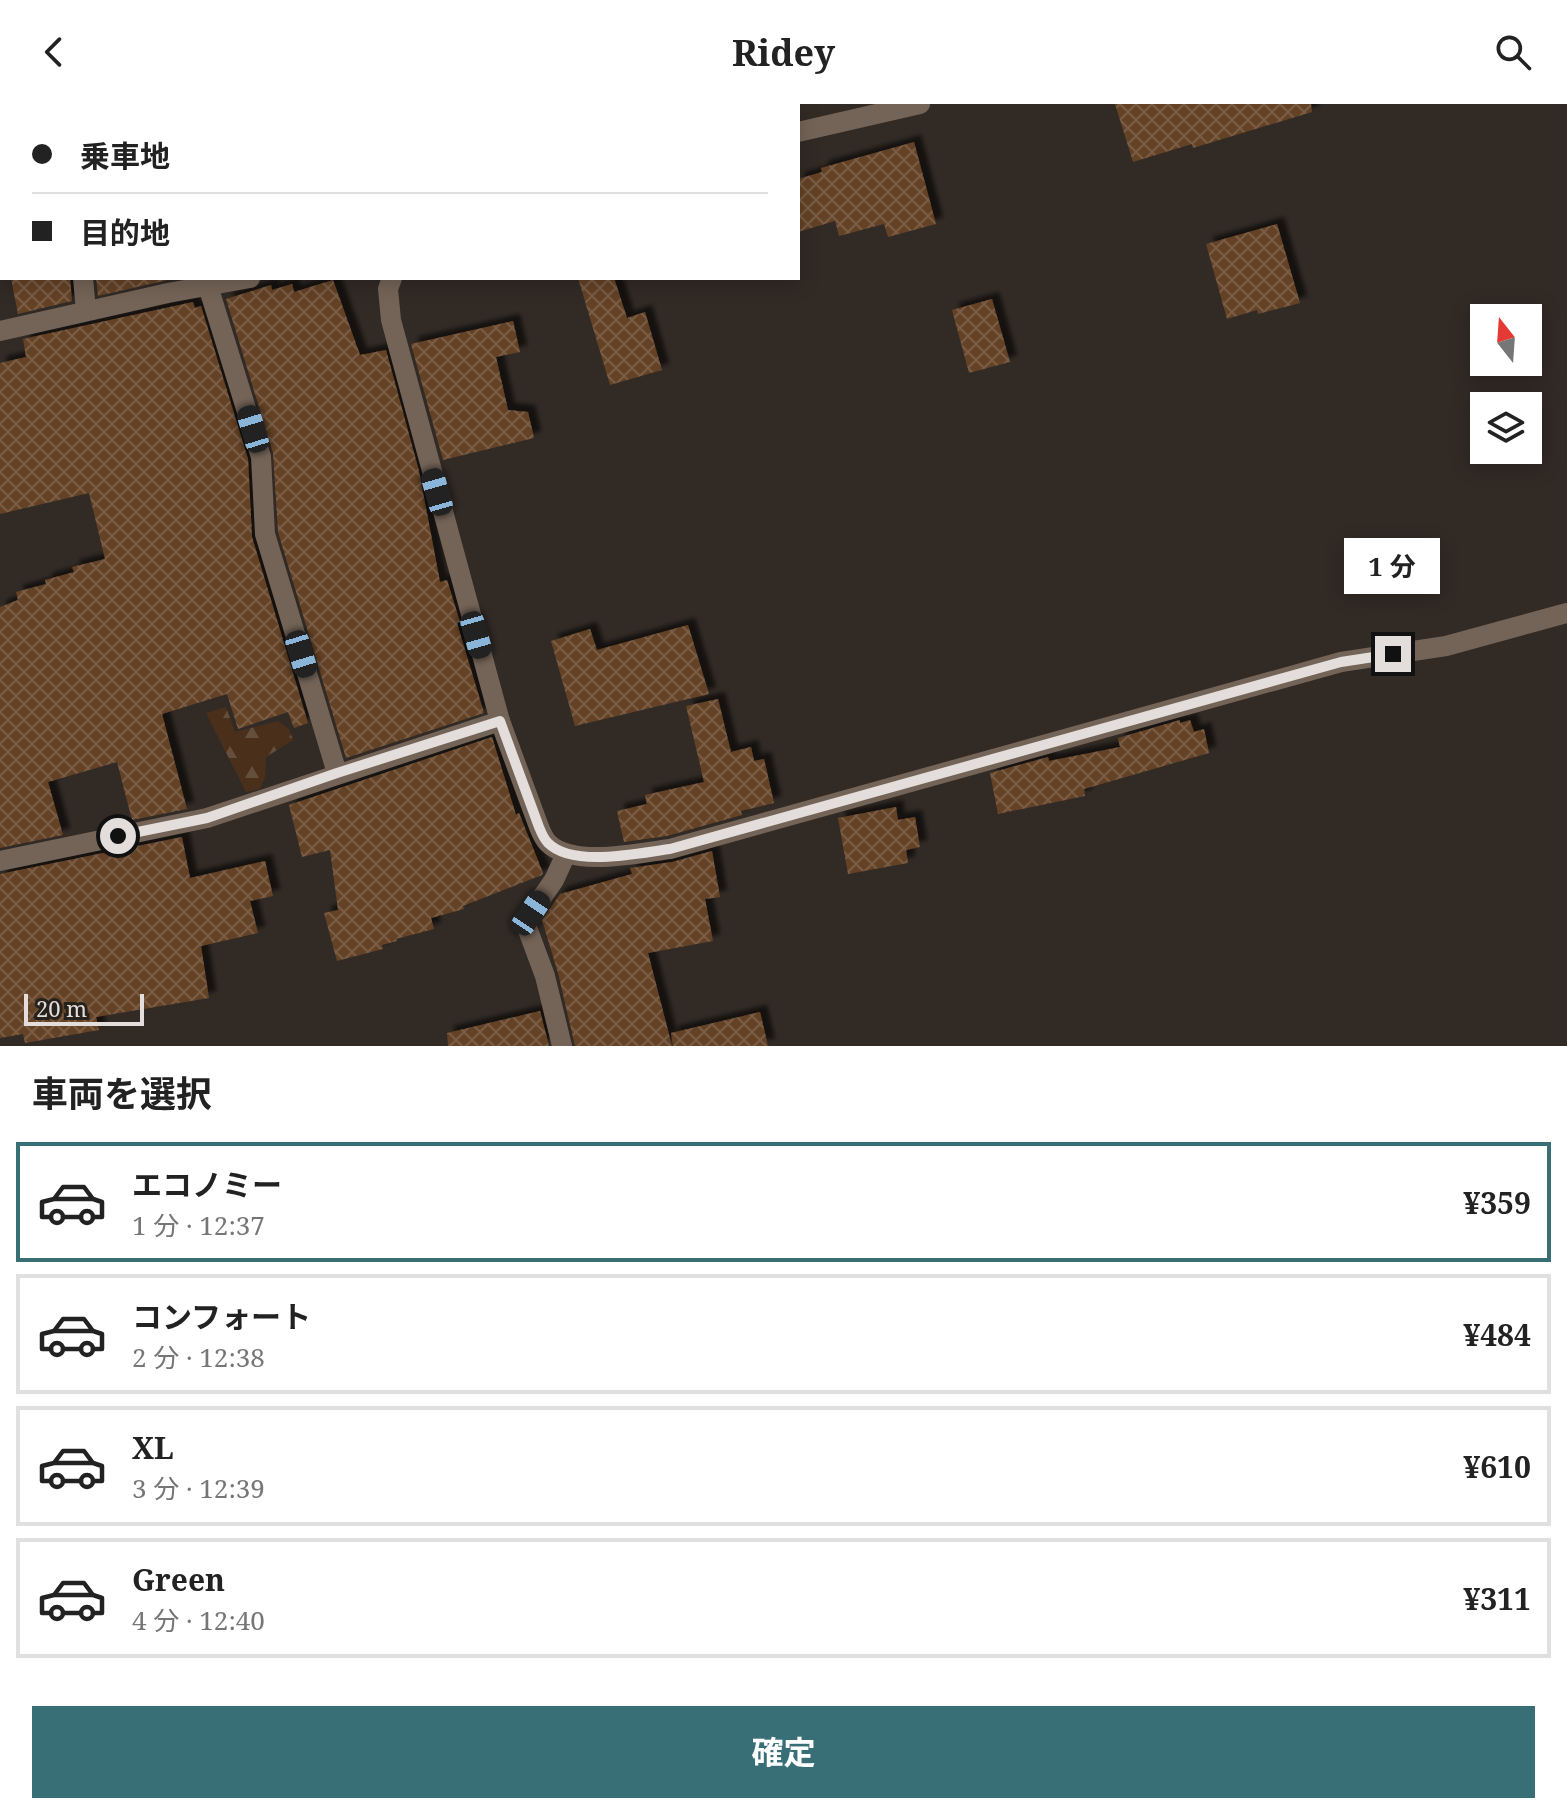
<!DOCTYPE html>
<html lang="ja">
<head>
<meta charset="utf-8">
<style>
	:root { --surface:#fff; --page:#f6f6f6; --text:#222; --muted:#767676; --line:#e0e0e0; --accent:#386e76 }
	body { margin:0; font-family:"Noto Serif","Noto Sans JP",serif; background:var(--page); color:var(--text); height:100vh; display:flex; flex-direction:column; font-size:30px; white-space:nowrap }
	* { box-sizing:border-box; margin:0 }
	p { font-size:26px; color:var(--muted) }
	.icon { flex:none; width:44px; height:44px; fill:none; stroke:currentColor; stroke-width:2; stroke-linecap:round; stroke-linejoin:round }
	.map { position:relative; height:942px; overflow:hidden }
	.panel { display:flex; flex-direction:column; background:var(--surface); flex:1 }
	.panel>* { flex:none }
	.guide { position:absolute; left:0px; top:0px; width:800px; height:176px; box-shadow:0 4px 20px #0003; display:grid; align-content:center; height:176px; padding:0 32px; background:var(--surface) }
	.needle { width:52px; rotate:343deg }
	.tools { position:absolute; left:1470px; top:200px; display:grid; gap:16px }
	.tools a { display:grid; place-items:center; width:72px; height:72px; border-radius:0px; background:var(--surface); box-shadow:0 4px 20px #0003; font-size:40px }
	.scale { position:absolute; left:24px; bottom:20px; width:120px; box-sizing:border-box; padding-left:8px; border:4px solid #e3dedb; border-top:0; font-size:22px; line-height:28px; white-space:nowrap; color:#e3dedb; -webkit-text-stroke:6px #27211c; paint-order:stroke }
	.end { position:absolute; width:36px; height:36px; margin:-18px; border:10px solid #e3dedb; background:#111; box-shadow:0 0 0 4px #111 }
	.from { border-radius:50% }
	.bubble { position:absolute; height:56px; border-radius:0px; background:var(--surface); box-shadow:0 4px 20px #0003; font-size:26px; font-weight:700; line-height:56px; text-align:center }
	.car { position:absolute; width:24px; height:48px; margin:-24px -12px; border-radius:10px; box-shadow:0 0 6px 2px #0007; background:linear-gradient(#222 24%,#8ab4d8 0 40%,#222 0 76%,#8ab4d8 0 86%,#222 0) }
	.guide b { display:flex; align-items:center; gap:28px; height:76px; font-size:30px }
	.guide b+b { border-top:2px solid var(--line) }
	.guide i { width:20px; height:20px; background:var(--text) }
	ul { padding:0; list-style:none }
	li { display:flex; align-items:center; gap:24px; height:120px; margin:0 16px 12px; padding:0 16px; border:4px solid var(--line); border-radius:0px }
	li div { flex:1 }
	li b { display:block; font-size:30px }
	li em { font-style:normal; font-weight:700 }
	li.active { border-color:var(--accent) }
	li>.icon { width:72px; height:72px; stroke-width:1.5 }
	h2 { padding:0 32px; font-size:36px; line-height:96px }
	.action { display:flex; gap:16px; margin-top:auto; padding:16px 32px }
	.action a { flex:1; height:92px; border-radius:0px; background:var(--accent); color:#fff; font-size:32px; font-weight:700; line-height:92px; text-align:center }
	header { display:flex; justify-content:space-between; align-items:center; height:104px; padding:0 32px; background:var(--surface); font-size:36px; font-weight:700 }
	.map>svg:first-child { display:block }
	.forest { fill:url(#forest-firs) }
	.building { fill:url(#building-cross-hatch); filter:url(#shadow) }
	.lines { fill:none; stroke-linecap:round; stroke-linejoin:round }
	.minor { stroke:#746458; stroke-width:20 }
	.route { stroke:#e3dedb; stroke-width:10 }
</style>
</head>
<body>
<header><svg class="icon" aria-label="back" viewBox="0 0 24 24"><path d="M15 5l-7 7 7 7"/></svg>Ridey<svg class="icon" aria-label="search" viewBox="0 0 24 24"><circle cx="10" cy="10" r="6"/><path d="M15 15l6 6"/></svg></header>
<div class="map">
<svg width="1567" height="942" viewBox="0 0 1567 942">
	<defs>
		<pattern id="forest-firs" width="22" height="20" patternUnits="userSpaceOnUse" patternTransform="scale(2)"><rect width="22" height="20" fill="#4a301b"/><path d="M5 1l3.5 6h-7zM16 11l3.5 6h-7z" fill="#644e3c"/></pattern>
		<pattern id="building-cross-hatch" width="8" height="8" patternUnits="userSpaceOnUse" patternTransform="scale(2)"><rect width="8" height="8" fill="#644226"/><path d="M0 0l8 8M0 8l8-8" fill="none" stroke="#7a5d45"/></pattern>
		<filter id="shadow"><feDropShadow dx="7" dy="-7" stdDeviation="2" flood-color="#0009"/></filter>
	</defs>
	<rect width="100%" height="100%" fill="#312a25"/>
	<!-- forest -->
	<path class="forest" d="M 226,603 L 235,628 L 278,617 L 289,625 L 293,636 L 266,653 L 265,673 L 260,685 L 246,688 L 206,609 Z"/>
	<!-- building -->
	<g class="building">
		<path d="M 1115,0 L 1311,0 L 1312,8 L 1193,44 L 1192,40 L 1133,58 Z"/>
		<path d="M 914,38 L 936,120 L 888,133 L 884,120 L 839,132 L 835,117 L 798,128 L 798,75 L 822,68 L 821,64 Z"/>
		<path d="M 1277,120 L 1300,199 L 1258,210 L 1257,206 L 1227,215 L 1206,140 Z"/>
		<path d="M 11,174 L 70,174 L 72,197 L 18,210 Z"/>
		<path d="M 96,174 L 172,174 L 172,175 L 98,192 Z"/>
		<path d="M 578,174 L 614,174 L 627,214 L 645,208 L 662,266 L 610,281 Z"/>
		<path d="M 333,176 L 360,251 L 386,246 L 419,367 L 440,478 L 447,476 L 460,518 L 457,519 L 484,609 L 346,654 L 278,428 L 273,349 L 226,195 L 271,181 L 272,186 L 292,180 L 294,188 Z"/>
		<path d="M 992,195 L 1010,258 L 969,269 L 952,206 Z"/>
		<path d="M 193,198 L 195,204 L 201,202 L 248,355 L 252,433 L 308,619 L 294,624 L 288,608 L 238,625 L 227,590 L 162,610 L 187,705 L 132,716 L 117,658 L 48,678 L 63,731 L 0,744 L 0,503 L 18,496 L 16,488 L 46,480 L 45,476 L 74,468 L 72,463 L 105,455 L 89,389 L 0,410 L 0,259 L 26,253 L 23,235 Z"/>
		<path d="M 513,217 L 520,248 L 496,253 L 508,306 L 528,308 L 534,334 L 443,356 L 411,240 Z"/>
		<path d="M 688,521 L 709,590 L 575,622 L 551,537 L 590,525 L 597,546 Z"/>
		<path d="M 718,595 L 731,648 L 751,643 L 754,657 L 764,655 L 774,699 L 741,707 L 742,711 L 667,732 L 624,738 L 617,707 L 647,700 L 645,691 L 704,678 L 686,602 Z"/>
		<path d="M 1180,616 L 1180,619 L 1190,616 L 1194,628 L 1204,625 L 1209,649 L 1084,685 L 1085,692 L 998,710 L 990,669 L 1048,653 L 1049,657 L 1120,643 L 1118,634 Z"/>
		<path d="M 492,633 L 516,711 L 519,709 L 543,769 L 542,771 L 463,802 L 464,805 L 431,814 L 434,825 L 396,835 L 397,837 L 382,841 L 383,845 L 337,857 L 324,809 L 338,806 L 330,746 L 302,753 L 289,701 Z"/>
		<path d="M 896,703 L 898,716 L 915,713 L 920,743 L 906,746 L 908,759 L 848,770 L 838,714 Z"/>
		<path d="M 182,733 L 190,774 L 265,757 L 273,792 L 250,797 L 258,829 L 201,842 L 209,894 L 96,913 L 99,926 L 25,939 L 23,930 L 0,934 L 0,770 Z"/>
		<path d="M 712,747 L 720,793 L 705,795 L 713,837 L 648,849 L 672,942 L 575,942 L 558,869 L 542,816 L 560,790 L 632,770 L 630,764 L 672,758 Z"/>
		<path d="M 540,907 L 549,942 L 448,942 L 447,929 Z"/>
		<path d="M 760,908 L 768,942 L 673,942 L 671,929 Z"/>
	</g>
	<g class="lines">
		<!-- minor -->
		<g class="minor">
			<path d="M 53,0 L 53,2"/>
			<path d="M 166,0 L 166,2"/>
			<path d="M 446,0 L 446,2"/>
			<path d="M 798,28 L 920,0"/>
			<path d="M 83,174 L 86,207"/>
			<path d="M 392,174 L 388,185 L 391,216 L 500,617 L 539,723 C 541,728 544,735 548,739 C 573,764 639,749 670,745 L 1341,558 L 1446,542 L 1567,509"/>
			<path d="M 208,182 L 261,353 L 265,430 L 337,669"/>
			<path d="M 0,227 L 168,189 L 250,174"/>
			<path d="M 0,757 L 207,714 L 500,617"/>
			<path d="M 562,942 L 545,872 L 526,821 L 531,809 L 554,776 L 566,750"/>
		</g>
	</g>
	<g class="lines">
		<!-- route -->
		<path class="route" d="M 118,732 L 207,714 L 337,669 L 500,617 L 539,723 C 541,728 544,735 548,739 C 573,764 639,749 670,745 L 1341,558 L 1393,550"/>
	</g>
</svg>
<div class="tools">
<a><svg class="needle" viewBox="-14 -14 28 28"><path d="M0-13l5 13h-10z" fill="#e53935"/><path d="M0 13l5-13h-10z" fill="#767676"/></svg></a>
<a><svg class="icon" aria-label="layers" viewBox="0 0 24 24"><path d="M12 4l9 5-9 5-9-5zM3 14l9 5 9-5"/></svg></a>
</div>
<div class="scale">20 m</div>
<i class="end from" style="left:118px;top:732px"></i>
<i class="end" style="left:1393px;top:550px"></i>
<div class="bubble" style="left:1344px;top:434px;width:96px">1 分</div>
<i class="car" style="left:253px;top:325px;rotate:343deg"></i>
<i class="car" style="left:437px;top:388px;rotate:344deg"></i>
<i class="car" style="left:476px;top:531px;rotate:164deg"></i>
<i class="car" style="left:301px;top:550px;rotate:163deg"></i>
<i class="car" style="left:531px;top:809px;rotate:34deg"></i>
<div class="guide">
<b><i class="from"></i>乗車地</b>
<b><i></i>目的地</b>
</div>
</div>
<section class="panel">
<h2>車両を選択</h2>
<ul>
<li class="active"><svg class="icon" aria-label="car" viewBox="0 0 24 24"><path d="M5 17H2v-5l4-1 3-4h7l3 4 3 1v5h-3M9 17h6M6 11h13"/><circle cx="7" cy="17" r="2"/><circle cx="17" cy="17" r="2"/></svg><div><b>エコノミー</b><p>1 分 · 12:37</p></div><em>¥359</em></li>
<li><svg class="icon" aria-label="car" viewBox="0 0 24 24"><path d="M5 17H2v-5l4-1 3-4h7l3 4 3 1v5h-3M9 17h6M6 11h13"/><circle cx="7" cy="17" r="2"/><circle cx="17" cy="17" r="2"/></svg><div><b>コンフォート</b><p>2 分 · 12:38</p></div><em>¥484</em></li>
<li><svg class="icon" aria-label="car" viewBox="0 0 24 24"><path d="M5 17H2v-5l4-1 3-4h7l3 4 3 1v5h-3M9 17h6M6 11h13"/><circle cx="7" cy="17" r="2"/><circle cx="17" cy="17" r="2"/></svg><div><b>XL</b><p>3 分 · 12:39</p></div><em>¥610</em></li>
<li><svg class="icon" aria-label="car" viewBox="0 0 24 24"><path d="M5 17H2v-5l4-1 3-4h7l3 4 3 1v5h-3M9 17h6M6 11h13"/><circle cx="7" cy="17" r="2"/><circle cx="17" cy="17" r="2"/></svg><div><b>Green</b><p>4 分 · 12:40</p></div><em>¥311</em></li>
</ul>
<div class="action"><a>確定</a></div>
</section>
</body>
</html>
